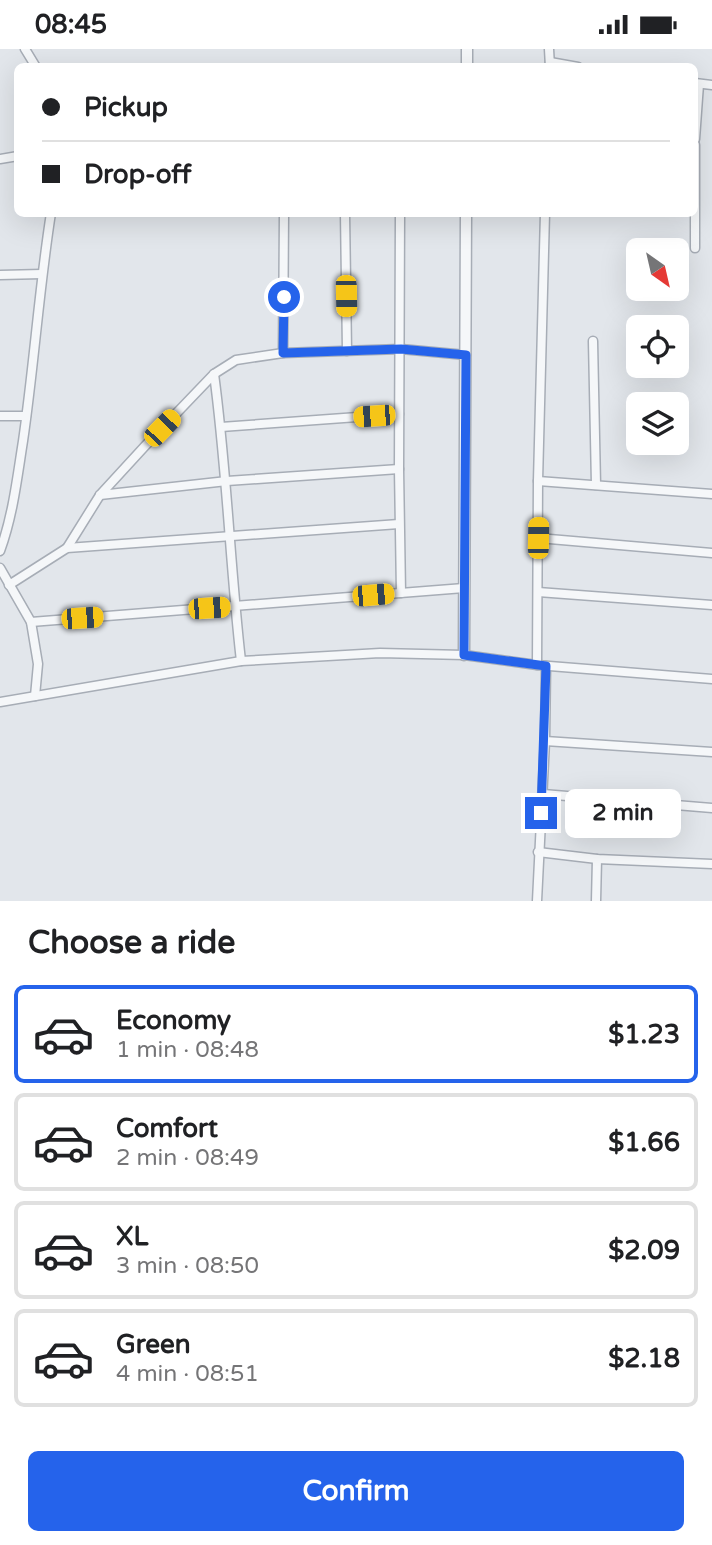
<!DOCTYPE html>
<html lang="en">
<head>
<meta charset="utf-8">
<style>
	:root { --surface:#fff; --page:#f2f2f2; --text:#202124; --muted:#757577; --line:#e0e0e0; --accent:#2563eb }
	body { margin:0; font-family:"Varela Round",sans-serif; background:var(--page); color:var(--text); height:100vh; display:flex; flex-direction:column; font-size:26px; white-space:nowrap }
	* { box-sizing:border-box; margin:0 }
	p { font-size:23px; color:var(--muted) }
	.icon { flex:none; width:38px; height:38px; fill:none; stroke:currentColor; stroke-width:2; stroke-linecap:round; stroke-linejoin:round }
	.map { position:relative; height:852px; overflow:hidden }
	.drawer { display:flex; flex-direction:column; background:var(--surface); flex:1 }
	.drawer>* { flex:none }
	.top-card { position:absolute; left:14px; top:14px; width:684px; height:154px; border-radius:10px; box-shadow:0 7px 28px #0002; display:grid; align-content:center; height:154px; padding:0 28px; background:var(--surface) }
	.needle { width:46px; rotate:146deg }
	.buttons { position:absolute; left:626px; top:189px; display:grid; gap:14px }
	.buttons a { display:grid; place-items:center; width:63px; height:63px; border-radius:10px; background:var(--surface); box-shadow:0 7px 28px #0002; font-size:35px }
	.end { position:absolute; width:32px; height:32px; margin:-16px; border:9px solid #2563eb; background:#fff; box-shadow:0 0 0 4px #fff }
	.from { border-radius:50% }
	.bubble { position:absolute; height:49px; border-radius:10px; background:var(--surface); box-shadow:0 7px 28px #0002; font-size:23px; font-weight:700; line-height:49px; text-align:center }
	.car { position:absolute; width:21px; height:42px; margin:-21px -10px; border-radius:9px; box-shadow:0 0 5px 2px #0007; background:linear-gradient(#f5c518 24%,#345 0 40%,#f5c518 0 76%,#345 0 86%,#f5c518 0) }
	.top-card b { display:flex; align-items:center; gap:24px; height:66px; font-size:26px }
	.top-card b+b { border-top:2px solid var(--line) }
	.top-card i { width:18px; height:18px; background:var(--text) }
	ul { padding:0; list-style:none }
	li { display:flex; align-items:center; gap:21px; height:98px; margin:0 14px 10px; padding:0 14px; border:4px solid var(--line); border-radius:10px }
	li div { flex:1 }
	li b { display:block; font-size:26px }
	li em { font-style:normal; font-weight:700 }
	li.active { border-color:var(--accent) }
	li>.icon { width:63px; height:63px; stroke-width:1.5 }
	h2 { padding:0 28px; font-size:32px; line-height:84px }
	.button { display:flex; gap:14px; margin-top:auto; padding:14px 28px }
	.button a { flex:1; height:80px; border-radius:10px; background:var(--accent); color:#fff; font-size:28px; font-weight:700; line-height:80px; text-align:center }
	.status { display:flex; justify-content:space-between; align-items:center; height:49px; padding:0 35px; background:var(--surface); direction:ltr }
	.status svg { height:19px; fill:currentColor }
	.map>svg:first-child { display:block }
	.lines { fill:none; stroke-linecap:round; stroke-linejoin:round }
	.minor-casing { stroke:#a7adb6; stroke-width:11 }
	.tertiary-casing { stroke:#a7adb6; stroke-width:13 }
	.minor { stroke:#f5f7f9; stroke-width:8 }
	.tertiary { stroke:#f5f7f9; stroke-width:10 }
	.route { stroke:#2563eb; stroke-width:9 }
</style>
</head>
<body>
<div class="status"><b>08:45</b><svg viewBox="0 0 49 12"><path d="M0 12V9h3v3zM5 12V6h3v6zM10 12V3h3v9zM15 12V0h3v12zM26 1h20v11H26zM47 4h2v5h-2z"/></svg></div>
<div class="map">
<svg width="712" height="852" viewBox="0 0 712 852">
	<rect width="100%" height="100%" fill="#e2e6eb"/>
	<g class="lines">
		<defs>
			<g id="minor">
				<path d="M 25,0 L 36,18"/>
				<path d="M 549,0 L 550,18"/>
				<path d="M 550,13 L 578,18"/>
				<path d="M 695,34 L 712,36"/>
				<path d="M 695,90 L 699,35"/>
				<path d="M 695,96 L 695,199"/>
				<path d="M 0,110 L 18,107"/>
				<path d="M 345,164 L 347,302"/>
				<path d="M 400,164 L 399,420 L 401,544"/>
				<path d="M 0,226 L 42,225"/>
				<path d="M 593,292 L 596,436"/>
				<path d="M 283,304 L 284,164"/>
				<path d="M 214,325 C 227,421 230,517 241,612"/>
				<path d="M 0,367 L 26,367"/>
				<path d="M 221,378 L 399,365"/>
				<path d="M 538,432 L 712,445"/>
				<path d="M 100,446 L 227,432 L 399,420"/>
				<path d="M 538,489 L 712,504"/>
				<path d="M 67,499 L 100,446 L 145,397 L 214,325 L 236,311 L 283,304 L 401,300 L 466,306"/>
				<path d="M 0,502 C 13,466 17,430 23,392 C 34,317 39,240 51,164"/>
				<path d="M 0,519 L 31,573 L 38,615 L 35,647"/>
				<path d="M 9,536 L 67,499 L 399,475"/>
				<path d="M 538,543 L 712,556"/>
				<path d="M 31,573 L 464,539"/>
				<path d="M 537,616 L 538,432 L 545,164"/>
				<path d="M 0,653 L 241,612 L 380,604 L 464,606 L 537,616 L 712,630"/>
				<path d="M 545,692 L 712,703"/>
				<path d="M 543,745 L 712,759"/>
				<path d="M 538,803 L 597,810 L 712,815"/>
				<path d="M 537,852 L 545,692 L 546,617"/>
				<path d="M 596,852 L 597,810"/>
			</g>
			<g id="tertiary">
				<path d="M 467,18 L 467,0"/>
				<path d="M 464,606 L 466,164"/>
			</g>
		</defs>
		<!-- minor casing -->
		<use href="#minor" class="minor-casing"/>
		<!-- tertiary casing -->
		<use href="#tertiary" class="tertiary-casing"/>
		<!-- minor -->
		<use href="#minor" class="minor"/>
		<!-- tertiary -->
		<use href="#tertiary" class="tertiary"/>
	</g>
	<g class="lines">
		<!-- route -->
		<path class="route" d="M 284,248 L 283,304 L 401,300 L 466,306 L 464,606 L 546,617 L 541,764"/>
	</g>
</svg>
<div class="buttons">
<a><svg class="needle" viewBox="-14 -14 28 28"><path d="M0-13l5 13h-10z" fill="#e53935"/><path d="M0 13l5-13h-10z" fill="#757577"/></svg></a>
<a><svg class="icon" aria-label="locate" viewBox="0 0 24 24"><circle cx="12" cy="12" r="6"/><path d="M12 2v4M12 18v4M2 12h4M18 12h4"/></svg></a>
<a><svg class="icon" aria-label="layers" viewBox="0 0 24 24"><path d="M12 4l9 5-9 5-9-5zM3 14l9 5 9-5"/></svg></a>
</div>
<i class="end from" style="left:284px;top:248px"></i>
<i class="end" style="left:541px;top:764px"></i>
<div class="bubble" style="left:565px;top:740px;width:116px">2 min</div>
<i class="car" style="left:346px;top:247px;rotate:179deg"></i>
<i class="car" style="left:374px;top:367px;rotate:266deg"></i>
<i class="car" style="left:162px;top:379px;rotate:44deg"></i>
<i class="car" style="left:538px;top:489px;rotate:1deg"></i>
<i class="car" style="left:373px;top:546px;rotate:85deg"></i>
<i class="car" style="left:209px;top:559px;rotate:86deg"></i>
<i class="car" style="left:82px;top:569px;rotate:86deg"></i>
<div class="top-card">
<b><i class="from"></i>Pickup</b>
<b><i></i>Drop-off</b>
</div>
</div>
<section class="drawer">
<h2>Choose a ride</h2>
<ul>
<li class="active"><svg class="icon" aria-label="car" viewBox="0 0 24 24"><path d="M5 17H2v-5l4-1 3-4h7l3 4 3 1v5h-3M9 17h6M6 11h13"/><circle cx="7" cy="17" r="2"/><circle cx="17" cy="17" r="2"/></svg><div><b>Economy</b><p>1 min · 08:48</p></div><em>$1.23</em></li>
<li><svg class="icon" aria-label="car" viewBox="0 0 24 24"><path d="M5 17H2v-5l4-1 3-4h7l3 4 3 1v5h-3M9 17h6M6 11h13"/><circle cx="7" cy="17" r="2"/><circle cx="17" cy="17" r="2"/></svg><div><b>Comfort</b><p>2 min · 08:49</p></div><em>$1.66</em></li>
<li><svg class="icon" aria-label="car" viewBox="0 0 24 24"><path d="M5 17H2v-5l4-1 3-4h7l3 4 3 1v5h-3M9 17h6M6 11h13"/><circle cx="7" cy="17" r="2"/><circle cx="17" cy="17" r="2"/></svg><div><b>XL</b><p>3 min · 08:50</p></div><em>$2.09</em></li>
<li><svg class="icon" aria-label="car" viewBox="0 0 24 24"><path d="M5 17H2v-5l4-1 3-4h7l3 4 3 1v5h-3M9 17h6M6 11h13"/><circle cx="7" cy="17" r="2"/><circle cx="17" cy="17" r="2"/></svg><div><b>Green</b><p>4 min · 08:51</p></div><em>$2.18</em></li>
</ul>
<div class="button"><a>Confirm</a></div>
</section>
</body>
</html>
